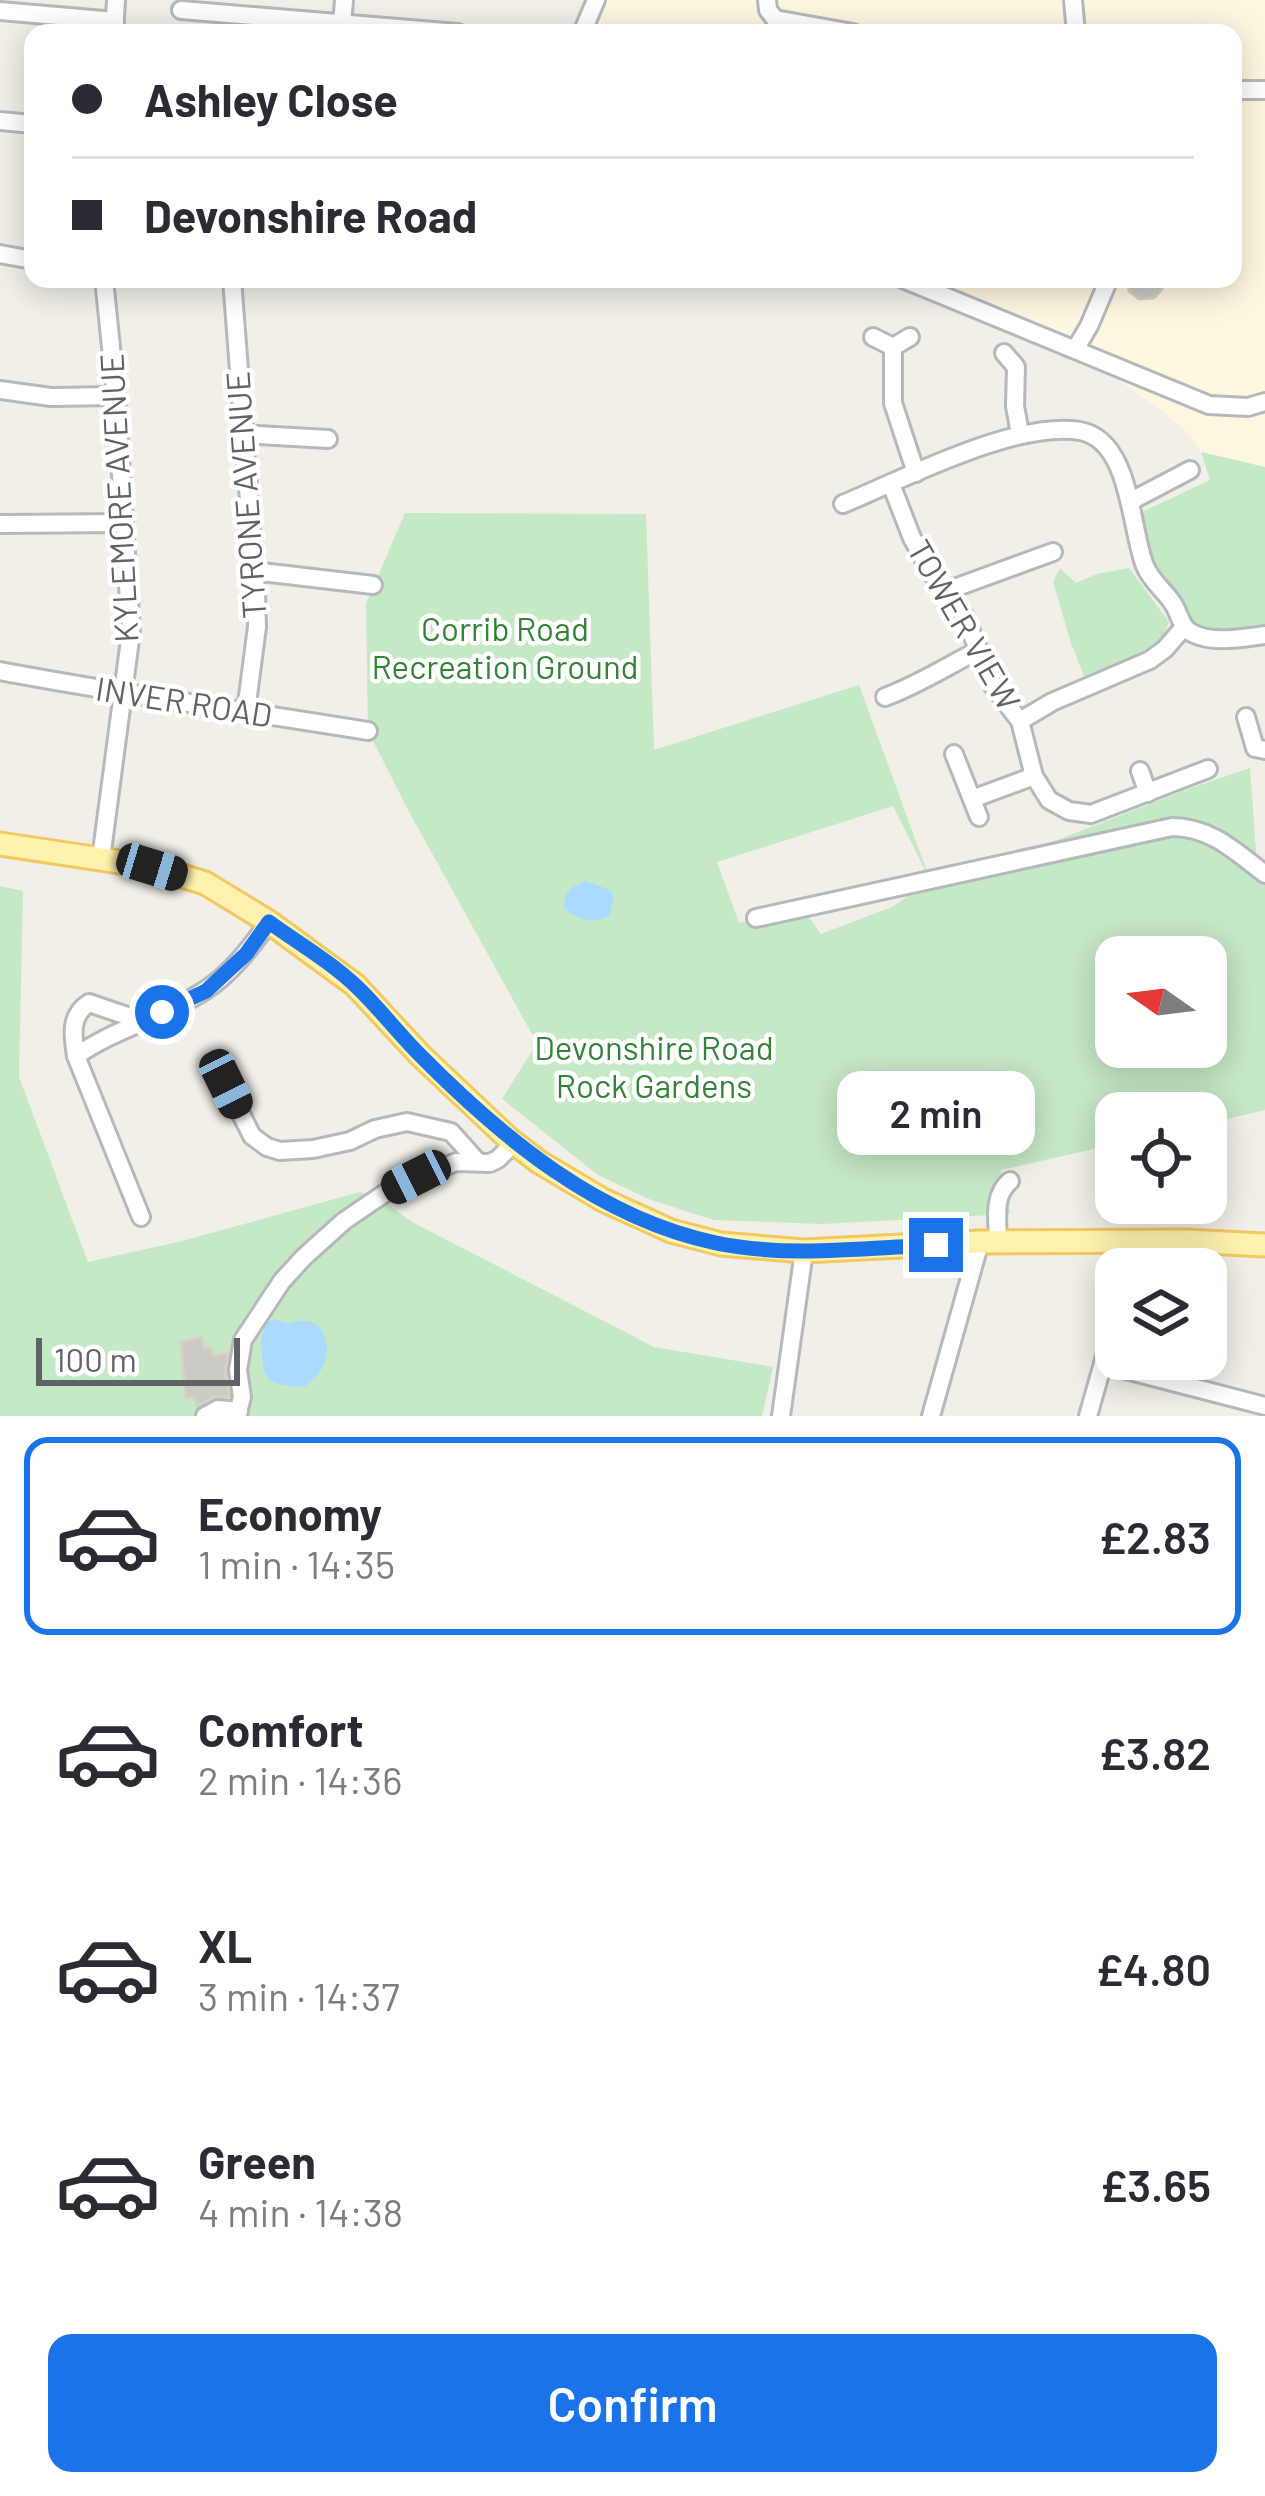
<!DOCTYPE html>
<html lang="en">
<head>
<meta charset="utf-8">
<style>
	:root { --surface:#fff; --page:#f2f2f3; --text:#2b2b33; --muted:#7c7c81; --line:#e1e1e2; --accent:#1a73e8 }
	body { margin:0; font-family:Barlow,sans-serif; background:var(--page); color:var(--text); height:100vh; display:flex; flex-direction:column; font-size:45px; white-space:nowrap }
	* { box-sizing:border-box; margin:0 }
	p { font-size:39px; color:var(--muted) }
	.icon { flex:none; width:66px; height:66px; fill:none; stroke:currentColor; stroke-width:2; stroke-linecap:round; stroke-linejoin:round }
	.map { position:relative; height:1416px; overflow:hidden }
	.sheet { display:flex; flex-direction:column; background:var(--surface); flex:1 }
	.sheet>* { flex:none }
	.guide { position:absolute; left:24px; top:24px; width:1218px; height:264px; border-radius:24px; box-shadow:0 6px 30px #0003; display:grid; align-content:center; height:264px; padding:0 48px; background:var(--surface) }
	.needle { width:78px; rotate:284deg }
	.tools { position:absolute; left:1095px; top:936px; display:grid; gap:24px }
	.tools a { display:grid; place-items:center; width:132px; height:132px; border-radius:24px; background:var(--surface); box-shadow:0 6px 30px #0003; font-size:60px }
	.scale { position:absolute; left:36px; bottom:30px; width:204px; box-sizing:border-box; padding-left:12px; border:6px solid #5f6368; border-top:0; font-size:33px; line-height:42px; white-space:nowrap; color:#5f6368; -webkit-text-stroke:9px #fff; paint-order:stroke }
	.end { position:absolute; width:54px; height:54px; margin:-27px; border:15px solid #1a73e8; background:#fff; box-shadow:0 0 0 6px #fff }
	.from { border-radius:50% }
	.bubble { position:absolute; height:84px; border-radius:24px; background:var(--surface); box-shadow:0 6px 30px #0003; font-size:39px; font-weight:600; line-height:84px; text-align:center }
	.car { position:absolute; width:36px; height:72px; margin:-36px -18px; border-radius:15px; box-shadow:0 0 9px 3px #0007; background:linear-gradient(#222 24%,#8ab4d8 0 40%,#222 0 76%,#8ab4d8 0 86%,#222 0) }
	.guide b { display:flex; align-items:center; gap:42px; height:114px; font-size:45px }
	.guide b+b { border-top:3px solid var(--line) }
	.guide i { width:30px; height:30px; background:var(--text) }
	ul { padding:21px 0 0; list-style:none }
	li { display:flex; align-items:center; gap:36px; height:198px; margin:0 24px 18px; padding:0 24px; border:6px solid transparent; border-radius:24px }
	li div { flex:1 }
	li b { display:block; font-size:45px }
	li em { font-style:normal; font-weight:600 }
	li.active { border-color:var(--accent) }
	li>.icon { width:108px; height:108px; stroke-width:1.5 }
	.button { display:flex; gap:24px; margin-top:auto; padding:24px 48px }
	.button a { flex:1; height:138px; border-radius:24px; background:var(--accent); color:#fff; font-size:48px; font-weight:600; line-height:138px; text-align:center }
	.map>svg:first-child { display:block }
	.commercial { fill:#fef7e0 }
	.green { fill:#c5e8c5; fill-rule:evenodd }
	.water { fill:#aadaff }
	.building { fill:#cccac5; stroke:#d6d1c6; stroke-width:3 }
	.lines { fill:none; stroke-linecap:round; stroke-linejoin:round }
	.minor-casing { stroke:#b5b8bc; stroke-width:22 }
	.major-casing { stroke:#f2c960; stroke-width:27 }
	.minor { stroke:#fff; stroke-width:16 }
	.major { stroke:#fff2af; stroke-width:21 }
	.route { stroke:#1a73e8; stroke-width:15 }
	.labels { text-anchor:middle; stroke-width:9; stroke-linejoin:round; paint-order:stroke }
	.street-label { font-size:33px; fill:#5f6368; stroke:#fff }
	.park-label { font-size:33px; fill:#348238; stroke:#fff }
</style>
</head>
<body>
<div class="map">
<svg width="1265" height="1416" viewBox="0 0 1265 1416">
	<rect width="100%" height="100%" fill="#f1efe8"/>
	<!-- commercial -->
	<path class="commercial" d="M 587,0 L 1265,0 L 1265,467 L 1201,452 L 1187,433 L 1163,411 L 1117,379 L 902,287 L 717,279 L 1233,279 L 1233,33 L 572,33 Z"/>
	<!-- green -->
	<g class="green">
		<path d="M 1201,452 L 1265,467 L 1265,628 L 1227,634 L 1209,631 L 1193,625 L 1177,595 L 1157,575 L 1150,559 L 1142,512 L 1210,480 Z"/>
		<path d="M 405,513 L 646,514 L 654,750 L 859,685 L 930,880 L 893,806 L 717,862 L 739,923 L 802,907 L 821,934 L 892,907 L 919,888 L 971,868 L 1055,841 L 1188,789 L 1250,768 L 1257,865 L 1265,874 L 1265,1110 L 1206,1124 L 1206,1113 L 1116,1113 L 1116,1144 L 1001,1170 L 1010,1214 L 822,1224 L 714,1220 L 651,1200 L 598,1175 L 502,1099 L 537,1043 L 408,810 L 368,731 L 366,604 ZM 1116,957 L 1206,957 L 1206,1047 L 1116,1047 Z"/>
		<path d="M 1060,568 L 1076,583 L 1097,574 L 1129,568 L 1169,622 L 1162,640 L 1129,661 L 1085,678 L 1071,643 L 1053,582 Z"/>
		<path d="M 0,886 L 23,891 L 19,1077 L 88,1262 L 182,1241 L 360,1192 L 389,1205 L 412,1222 L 654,1347 L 773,1367 L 762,1416 L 0,1416 Z"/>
	</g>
	<!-- water -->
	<g class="water">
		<path d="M 585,881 L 608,889 L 614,896 L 610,915 C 593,925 578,920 564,908 C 564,891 571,887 585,881 Z"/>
		<path d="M 274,1319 L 289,1324 C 327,1306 344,1362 304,1387 C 274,1385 264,1386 262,1354 C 261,1342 261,1334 266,1323 Z"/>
	</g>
	<!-- building -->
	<g class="building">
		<path d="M 1128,279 L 1161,279 L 1162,289 L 1154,298 L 1139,299 L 1129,291 Z"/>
		<path d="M 202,1337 L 204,1349 L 211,1348 L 213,1356 L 228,1353 L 225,1371 L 229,1396 L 213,1397 L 197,1406 L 195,1397 L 186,1397 L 181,1342 Z"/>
	</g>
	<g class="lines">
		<defs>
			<g id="minor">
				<path d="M 767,0 L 768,10 L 775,19 L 853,33"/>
				<path d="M 1073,0 L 1076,33"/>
				<path d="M 181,10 L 458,33"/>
				<path d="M 0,11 L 115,21"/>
				<path d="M 342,25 L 344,0"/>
				<path d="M 114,33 L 116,0"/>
				<path d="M 582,33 L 596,0"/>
				<path d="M 1233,90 L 1265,90"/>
				<path d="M 0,121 L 33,124"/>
				<path d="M 0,254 L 33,260"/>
				<path d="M 232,279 L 256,592 L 257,627 L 246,711"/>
				<path d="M 903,279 L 1209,405 L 1248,407 L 1265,402"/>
				<path d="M 873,337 L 893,347 L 893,403 L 916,473"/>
				<path d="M 893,347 L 910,337"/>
				<path d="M 1076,348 L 1089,326 L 1109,279"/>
				<path d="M 1004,353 L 1016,367 L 1015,406 L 1020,434"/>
				<path d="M 0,390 L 51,397 L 116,396"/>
				<path d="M 242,434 L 328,439"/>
				<path d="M 891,484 L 912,538 L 931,572 L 965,617 L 993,686 L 1020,721 L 1034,776 L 1049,800 L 1069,811 L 1091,814 L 1208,769"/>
				<path d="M 1131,501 L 1190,470"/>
				<path d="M 843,504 C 903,479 1017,420 1080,431 C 1131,440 1130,528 1145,566 C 1151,581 1164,590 1172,602 C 1180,613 1180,627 1192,633 C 1213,644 1242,638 1265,635"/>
				<path d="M 0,524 L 124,523"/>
				<path d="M 253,571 L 373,585"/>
				<path d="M 946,591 L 1053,552"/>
				<path d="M 0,671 C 122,694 245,711 368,731"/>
				<path d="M 885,697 C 918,685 947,666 979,650"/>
				<path d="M 1246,717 L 1255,748 L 1265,750"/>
				<path d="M 1020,721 L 1052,702 L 1150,660 L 1165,649 L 1184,627"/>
				<path d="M 954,754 L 979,817"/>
				<path d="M 1140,771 L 1148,793"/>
				<path d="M 972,799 L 1034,776"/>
				<path d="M 101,859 L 131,632 L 116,396 L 104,279"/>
				<path d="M 756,918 L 1172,827 C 1211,827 1236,852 1265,874"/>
				<path d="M 76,1056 C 73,1036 69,1016 89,1003 L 142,1021"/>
				<path d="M 226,1084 L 252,1136 L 267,1147 L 280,1151 L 313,1149 L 350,1141 L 375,1129 L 407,1122 L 451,1132 L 477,1161"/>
				<path d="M 141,1217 L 76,1056 C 116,1028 164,1017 204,991 C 231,974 251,947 269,922"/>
				<path d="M 998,1243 C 998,1221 992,1196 1010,1181"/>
				<path d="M 1130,1269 L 1138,1243"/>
				<path d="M 1103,1364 L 1265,1406"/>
				<path d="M 205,1416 L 218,1409 L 239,1411"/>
				<path d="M 237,1416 L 242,1397 L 238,1370 L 243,1340 L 282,1281 L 304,1257 L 344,1221 L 388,1191 L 456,1162 L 490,1163 L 498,1159 L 514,1143"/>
				<path d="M 781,1416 L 804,1251"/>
				<path d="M 931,1416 L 980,1242"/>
				<path d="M 1088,1416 L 1116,1318"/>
			</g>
			<path id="major" d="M 0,844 L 153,867 L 205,883 L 269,922 L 355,985 L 420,1055 L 509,1139 L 539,1162 L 603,1200 L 671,1231 L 721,1244 L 804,1251 L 980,1242 L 1187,1241 L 1265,1245"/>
		</defs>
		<!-- minor casing -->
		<use href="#minor" class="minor-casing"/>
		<!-- major casing -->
		<use href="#major" class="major-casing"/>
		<!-- minor -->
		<use href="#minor" class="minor"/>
		<!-- major -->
		<use href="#major" class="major"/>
	</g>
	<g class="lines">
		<!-- route -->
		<path class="route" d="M 162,1012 L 206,991 L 246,954 L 269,922 C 298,943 331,962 357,987 C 379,1008 398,1033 419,1054 C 502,1138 598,1218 716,1243 C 788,1258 864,1248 936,1245"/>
	</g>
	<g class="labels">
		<!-- street labels -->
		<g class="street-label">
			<text transform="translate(246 495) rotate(-94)" y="12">TYRONE AVENUE</text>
			<text transform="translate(119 498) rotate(-93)" y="12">KYLEMORE AVENUE</text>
			<text transform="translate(964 625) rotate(60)" y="12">TOWER VIEW</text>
			<text transform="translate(184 702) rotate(9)" y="12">INVER ROAD</text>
		</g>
		<!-- park labels -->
		<g class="park-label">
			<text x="505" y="641">Corrib Road<tspan x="505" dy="38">Recreation Ground</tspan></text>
			<text x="654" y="1060">Devonshire Road<tspan x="654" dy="38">Rock Gardens</tspan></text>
		</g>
	</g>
</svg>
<div class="tools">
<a><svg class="needle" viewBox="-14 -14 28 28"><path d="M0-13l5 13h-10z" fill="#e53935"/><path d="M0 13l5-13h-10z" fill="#7c7c81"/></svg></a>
<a><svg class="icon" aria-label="locate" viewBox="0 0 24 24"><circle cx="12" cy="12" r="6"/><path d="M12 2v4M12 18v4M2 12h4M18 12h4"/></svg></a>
<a><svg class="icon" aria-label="layers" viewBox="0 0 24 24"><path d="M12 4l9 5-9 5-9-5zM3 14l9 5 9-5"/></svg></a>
</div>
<div class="scale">100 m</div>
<i class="end from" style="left:162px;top:1012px"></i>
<i class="end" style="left:936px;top:1245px"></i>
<div class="bubble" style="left:837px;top:1071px;width:198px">2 min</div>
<i class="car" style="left:152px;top:867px;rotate:107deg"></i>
<i class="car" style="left:226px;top:1084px;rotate:154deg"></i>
<i class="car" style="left:416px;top:1177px;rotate:243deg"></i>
<div class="guide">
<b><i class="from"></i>Ashley Close</b>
<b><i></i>Devonshire Road</b>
</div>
</div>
<section class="sheet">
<ul>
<li class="active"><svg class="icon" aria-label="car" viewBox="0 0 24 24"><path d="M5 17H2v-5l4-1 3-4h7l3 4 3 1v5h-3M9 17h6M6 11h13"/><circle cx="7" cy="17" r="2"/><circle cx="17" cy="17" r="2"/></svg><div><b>Economy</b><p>1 min · 14:35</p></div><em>£2.83</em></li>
<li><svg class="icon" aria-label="car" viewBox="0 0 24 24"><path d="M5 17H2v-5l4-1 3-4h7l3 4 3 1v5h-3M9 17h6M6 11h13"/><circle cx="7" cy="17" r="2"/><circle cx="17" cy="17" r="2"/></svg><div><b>Comfort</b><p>2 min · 14:36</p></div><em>£3.82</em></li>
<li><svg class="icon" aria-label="car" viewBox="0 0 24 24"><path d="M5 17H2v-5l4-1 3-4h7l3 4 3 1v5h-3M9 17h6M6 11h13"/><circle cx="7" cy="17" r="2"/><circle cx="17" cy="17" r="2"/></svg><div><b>XL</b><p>3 min · 14:37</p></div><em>£4.80</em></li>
<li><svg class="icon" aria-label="car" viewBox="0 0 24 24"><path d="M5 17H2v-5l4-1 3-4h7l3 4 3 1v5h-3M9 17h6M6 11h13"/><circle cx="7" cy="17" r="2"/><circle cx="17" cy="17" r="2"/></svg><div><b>Green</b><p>4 min · 14:38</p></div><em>£3.65</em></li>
</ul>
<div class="button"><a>Confirm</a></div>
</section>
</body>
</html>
